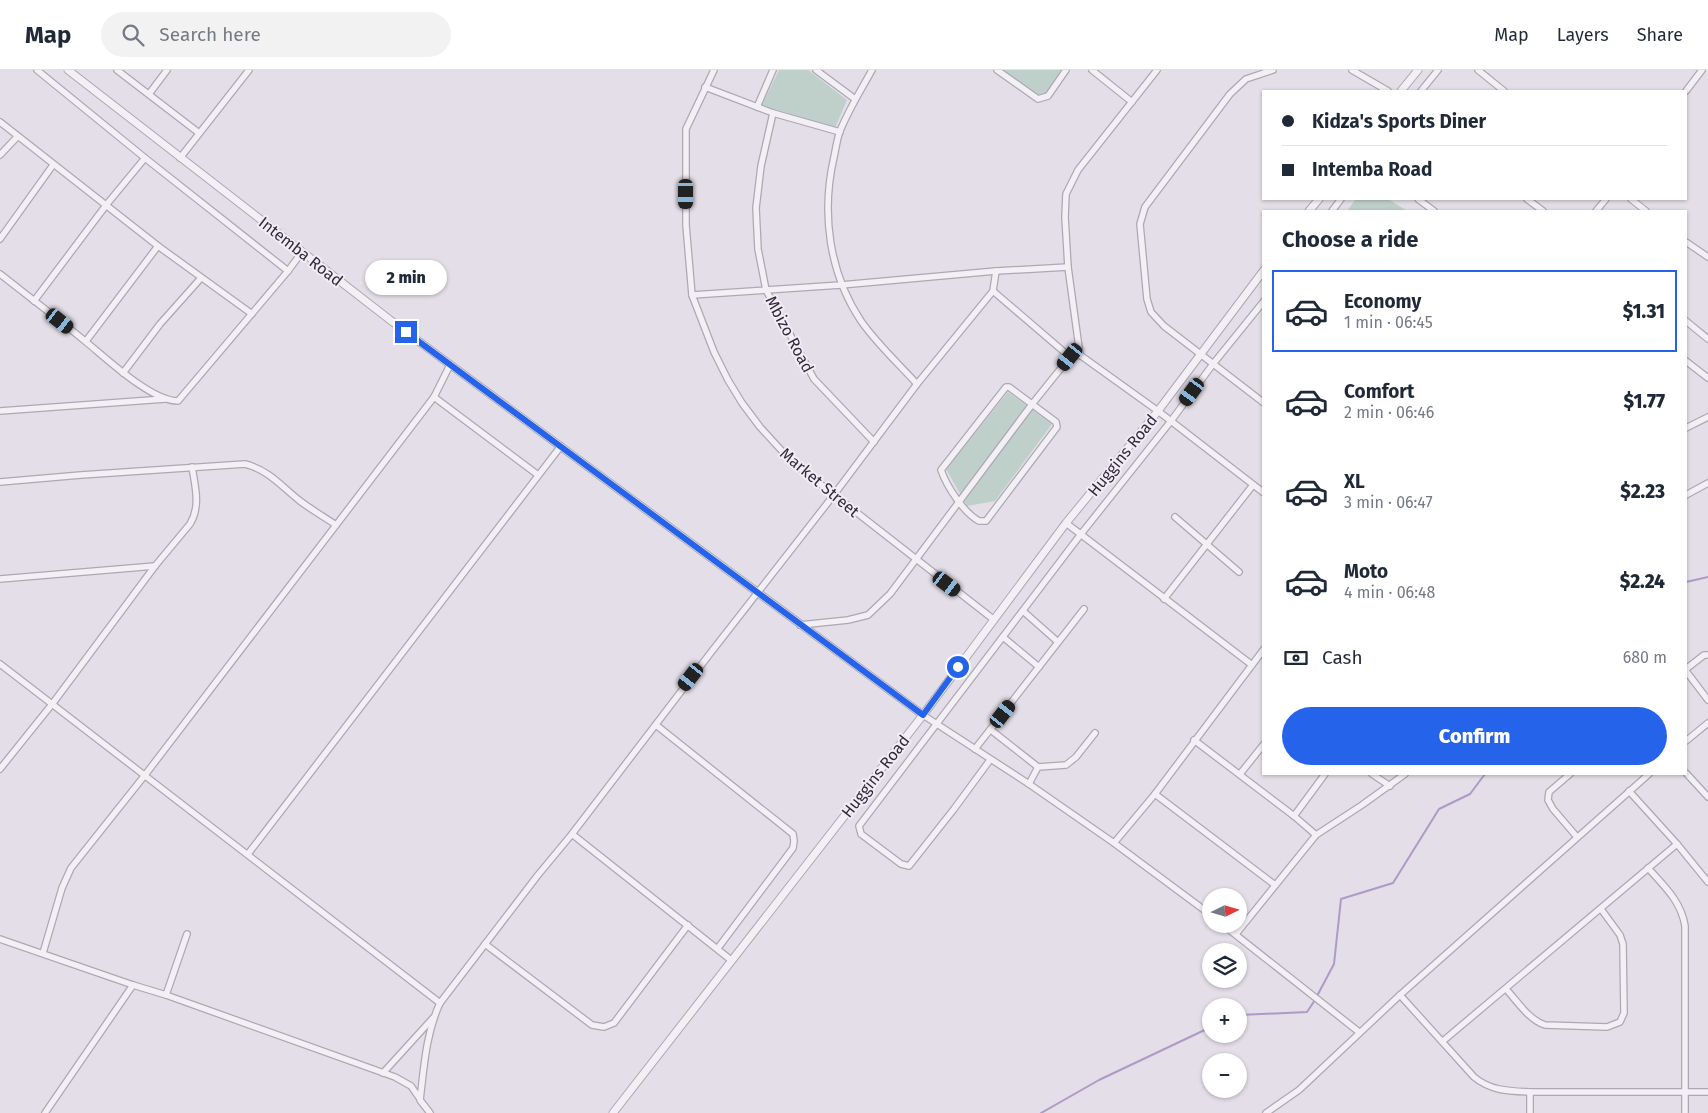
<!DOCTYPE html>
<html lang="en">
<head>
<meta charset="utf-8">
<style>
	:root { --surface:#fff; --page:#f2f2f3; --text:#1f2937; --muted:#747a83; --line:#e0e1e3; --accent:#2563eb }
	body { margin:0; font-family:"Fira Sans",sans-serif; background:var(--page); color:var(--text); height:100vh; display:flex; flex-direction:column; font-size:19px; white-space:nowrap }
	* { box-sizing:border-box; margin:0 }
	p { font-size:16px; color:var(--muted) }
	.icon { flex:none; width:28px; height:28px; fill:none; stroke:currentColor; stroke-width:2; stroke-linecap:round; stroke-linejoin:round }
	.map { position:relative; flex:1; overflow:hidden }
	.details { position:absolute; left:1262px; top:140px; width:425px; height:565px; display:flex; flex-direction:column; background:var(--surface); border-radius:0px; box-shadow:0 1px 4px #0004 }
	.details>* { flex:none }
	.banner { position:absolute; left:1262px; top:20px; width:425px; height:110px; border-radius:0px; box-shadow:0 1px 4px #0004; display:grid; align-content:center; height:110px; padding:0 20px; background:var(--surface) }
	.needle { width:32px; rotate:85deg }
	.controls { position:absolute; left:1202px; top:818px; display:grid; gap:10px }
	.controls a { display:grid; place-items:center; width:45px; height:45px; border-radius:50%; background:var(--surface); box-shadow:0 1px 4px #0004; font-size:25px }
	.end { position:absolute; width:22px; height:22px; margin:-11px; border:6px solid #2563eb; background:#fff; box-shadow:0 0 0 2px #fff }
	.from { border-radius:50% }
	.bubble { position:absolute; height:35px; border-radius:18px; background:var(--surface); box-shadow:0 1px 4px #0004; font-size:16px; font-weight:800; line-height:35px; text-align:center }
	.car { position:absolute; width:15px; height:30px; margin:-15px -8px; border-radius:6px; box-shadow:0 0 4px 1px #0007; background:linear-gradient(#222 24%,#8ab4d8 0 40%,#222 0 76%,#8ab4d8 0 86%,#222 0) }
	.banner b { display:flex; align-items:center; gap:18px; height:48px; font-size:19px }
	.banner b+b { border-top:1px solid var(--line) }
	.banner i { width:12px; height:12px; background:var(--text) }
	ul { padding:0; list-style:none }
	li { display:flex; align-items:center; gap:15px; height:82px; margin:0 10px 8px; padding:0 10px; border:2px solid transparent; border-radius:0px }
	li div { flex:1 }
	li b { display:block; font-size:19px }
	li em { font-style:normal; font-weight:800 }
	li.current { border-color:var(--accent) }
	li>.icon { width:45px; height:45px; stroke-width:1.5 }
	h2 { padding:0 20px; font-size:22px; line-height:60px }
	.pay { display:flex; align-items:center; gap:12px; height:55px; padding:0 20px; font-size:19px }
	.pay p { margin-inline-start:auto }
	.cta { display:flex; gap:10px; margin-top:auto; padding:10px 20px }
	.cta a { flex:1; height:58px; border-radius:30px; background:var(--accent); color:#fff; font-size:20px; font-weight:800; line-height:58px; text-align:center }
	header { display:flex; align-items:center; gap:30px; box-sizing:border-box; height:70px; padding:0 25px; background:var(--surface); border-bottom:1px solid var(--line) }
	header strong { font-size:24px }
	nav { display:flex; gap:28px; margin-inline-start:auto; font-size:18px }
	.search { width:350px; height:45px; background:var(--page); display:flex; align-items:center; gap:12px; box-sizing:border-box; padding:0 18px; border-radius:28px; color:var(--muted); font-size:19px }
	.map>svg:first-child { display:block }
	.green { fill:#bfd0cb }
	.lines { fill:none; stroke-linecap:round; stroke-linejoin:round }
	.stream { stroke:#ae9ac6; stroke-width:2 }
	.minor-casing { stroke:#aea7b4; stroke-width:8 }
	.tertiary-casing { stroke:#aea7b4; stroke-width:9 }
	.minor { stroke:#f3f0f5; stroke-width:5.5 }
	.tertiary { stroke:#f3f0f5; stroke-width:7 }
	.route { stroke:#2563eb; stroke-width:6 }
	.labels { text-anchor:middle; stroke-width:4; stroke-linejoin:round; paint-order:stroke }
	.street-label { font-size:16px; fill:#34283d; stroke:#f1edf5 }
</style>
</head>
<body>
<header>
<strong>Map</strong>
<div class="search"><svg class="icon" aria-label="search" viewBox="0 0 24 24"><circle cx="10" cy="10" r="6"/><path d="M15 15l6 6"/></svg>Search here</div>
<nav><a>Map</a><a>Layers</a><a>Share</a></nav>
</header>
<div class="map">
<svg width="1708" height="1043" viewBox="0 0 1708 1043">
	<rect width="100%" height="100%" fill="#e3dee7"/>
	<!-- green -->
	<g class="green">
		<path d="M 779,0 L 808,0 L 847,30 L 835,58 L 762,35 Z"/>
		<path d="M 1003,0 L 1063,0 L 1047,24 L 1037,26 Z"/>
		<path d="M 1356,129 L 1388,129 L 1407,141 L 1347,141 Z"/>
		<path d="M 1008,322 L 1052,354 L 995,431 L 967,436 L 946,399 Z"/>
	</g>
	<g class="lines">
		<!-- stream -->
		<g class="stream">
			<path d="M 1686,512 L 1708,507"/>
			<path d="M 1317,926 L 1334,894 L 1341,829 L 1393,813 L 1439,739 L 1470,724 L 1485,704"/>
			<path d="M 1239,945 L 1307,942 L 1315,930"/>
			<path d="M 1041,1043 L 1099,1010 L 1211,957"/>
		</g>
		<defs>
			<g id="minor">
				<path d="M 37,0 L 145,88 L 288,201"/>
				<path d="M 117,0 L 199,63"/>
				<path d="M 714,0 L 686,59 L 686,155 L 692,225 L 714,282 L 728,310 L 742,333 L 760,357 L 792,392 L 993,549"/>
				<path d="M 816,0 L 855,29"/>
				<path d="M 872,0 C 861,20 849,39 840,61 C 837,69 836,78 834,87 C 821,143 829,203 861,251 C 877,274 898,293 917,314"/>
				<path d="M 997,0 L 1038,29 L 1048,26 L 1066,0"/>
				<path d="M 1092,0 L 1132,32"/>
				<path d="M 1157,0 L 1078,100 L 1066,124 L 1065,147 L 1068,197 L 1080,285 L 1158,341 L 1264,423"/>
				<path d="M 1352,0 L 1388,21"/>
				<path d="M 1478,0 L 1504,21"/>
				<path d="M 705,17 L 773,43 L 840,62"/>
				<path d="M 1421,21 L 1438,0"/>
				<path d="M 1686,21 L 1702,0"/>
				<path d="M 149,24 L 167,0"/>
				<path d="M 757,37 L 773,0"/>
				<path d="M 773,43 L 761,96 L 756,138 L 758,179 L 766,220 L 814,309 L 874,372"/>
				<path d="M 0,52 L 158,176 L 252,244"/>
				<path d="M 0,85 L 17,67"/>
				<path d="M 180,88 L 249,0"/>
				<path d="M 1418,129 L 1434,141"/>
				<path d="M 1527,129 L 1543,141"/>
				<path d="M 1631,129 L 1646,141"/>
				<path d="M 1332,141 L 1341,129"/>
				<path d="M 1596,141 L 1606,129"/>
				<path d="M 0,169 L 53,95"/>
				<path d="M 1686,172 L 1708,187"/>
				<path d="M 0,204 C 28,226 57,248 85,271 C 106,288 151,331 178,331 L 288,201 L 302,182"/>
				<path d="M 993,221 L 1070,287"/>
				<path d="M 692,225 L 841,215 L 996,201 L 1068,197"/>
				<path d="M 34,231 L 107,134 L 145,88"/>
				<path d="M 1686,251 L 1708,269"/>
				<path d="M 86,271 L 158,176"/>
				<path d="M 1686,291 L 1708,308"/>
				<path d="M 123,303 L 160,254 L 201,208"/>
				<path d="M 1006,317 L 1009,317 L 1056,352 L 1057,357 L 986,451 L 979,451 C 964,443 947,417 941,400 Z"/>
				<path d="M 434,327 L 538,405"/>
				<path d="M 1264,333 L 1164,256 L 1151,242 L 1147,229 L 1140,154 L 1145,137 L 1230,24 L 1246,9 L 1273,0"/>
				<path d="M 0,341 L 165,329"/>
				<path d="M 1686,358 L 1708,347"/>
				<path d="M 0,412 L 81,405 L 245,394 C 269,400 282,417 300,431 C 312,440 324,447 336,455"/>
				<path d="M 1686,425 L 1708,413"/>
				<path d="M 1175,447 L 1239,502"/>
				<path d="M 1066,453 L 1252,595"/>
				<path d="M 0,509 L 155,496"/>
				<path d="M 1164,529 L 1253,415"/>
				<path d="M 1023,541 L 1058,572"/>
				<path d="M 800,555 L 848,550 L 868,545 L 890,524 L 1033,333 L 1070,287 L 1080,285"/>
				<path d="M 1003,567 L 1039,597"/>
				<path d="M 0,594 L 440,933"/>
				<path d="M 1686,599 L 1704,585 L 1708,585"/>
				<path d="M 1686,601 L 1708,630"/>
				<path d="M 923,645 L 1029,714 L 1114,773 L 1211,845"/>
				<path d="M 656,655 L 793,764 L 794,771 L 793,778 L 718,878"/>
				<path d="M 991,660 L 1038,697"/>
				<path d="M 1194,670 L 1294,746 L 1316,765"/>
				<path d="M 1686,671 L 1708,653"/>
				<path d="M 975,679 L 1084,539"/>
				<path d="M 990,690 L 954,739 L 909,796 L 901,794 L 861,764 L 859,756 L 1081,464 L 1171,351 L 1213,294 L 1264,231"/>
				<path d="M 0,699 L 53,633 L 155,496 L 190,454 C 201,436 195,416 192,397"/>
				<path d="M 1686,703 L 1708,727"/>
				<path d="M 1240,704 L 1264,674"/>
				<path d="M 1372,704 L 1390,716"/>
				<path d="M 1570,704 L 1549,722 L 1548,730 L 1553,739 L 1577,767"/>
				<path d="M 1029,714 L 1038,697 L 1066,695 L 1076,687 L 1095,663"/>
				<path d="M 1155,724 L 1275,815"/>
				<path d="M 1294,746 L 1325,704"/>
				<path d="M 572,764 L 731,890"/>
				<path d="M 1114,773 L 1155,724 L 1264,579"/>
				<path d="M 1677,774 L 1708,812"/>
				<path d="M 248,784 L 561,376"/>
				<path d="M 1648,798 C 1664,816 1681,831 1685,856 L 1685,1043"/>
				<path d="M 1222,854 L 1359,962"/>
				<path d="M 1236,864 L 1316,765 L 1362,735 L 1405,704"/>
				<path d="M 0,869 L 133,915 L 166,925 L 395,1007 L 411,1016 L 420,1029"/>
				<path d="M 485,874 L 592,955 L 604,957 L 614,953 L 688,855"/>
				<path d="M 43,883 L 62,818 L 71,798 L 145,705 L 434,327 L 450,295"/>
				<path d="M 1506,919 C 1517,931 1529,950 1545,955 L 1607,957 L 1620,952 L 1624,943 L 1623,874 L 1620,865 L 1601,839"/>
				<path d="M 166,925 L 187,864"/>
				<path d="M 1400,925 L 1474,1007 C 1491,1021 1509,1021 1530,1022 L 1708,1022"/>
				<path d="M 1443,971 L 1677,774 L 1629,721"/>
				<path d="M 383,1003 L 433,948"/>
				<path d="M 1530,1022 L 1530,1043"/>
				<path d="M 45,1043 L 133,915"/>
				<path d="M 430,1043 L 420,1030 C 424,997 426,963 440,933 L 538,805 L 572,764 L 712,581 L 833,426 L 917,314 L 993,221 L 996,201"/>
				<path d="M 1266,1043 L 1299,1020 L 1400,925 L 1649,704"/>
			</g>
			<g id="tertiary">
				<path d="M 68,0 L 394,253 L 923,645"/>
				<path d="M 1401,21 L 1418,0"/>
				<path d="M 1309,141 L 1319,129"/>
				<path d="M 613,1043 L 923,645 L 1066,453 L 1158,341 L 1264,200"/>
			</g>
		</defs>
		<!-- minor casing -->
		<use href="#minor" class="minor-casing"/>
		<!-- tertiary casing -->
		<use href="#tertiary" class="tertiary-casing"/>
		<!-- minor -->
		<use href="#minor" class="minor"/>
		<!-- tertiary -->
		<use href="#tertiary" class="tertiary"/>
	</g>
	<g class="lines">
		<!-- route -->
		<path class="route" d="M 406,262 L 923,645 L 958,597"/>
	</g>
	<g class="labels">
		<!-- street labels -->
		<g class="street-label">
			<text transform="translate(301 181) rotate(38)" y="6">Intemba Road</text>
			<text transform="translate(790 264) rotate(62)" y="6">Mbizo Road</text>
			<text transform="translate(1122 385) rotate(-51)" y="6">Huggins Road</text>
			<text transform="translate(820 412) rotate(40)" y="6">Market Street</text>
			<text transform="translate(875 706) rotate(-52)" y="6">Huggins Road</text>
		</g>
	</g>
</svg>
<div class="controls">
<a><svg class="needle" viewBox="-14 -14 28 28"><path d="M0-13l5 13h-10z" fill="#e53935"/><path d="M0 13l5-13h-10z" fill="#747a83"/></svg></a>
<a><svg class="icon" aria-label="layers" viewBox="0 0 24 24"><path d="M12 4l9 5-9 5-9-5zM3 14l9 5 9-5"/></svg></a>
<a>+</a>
<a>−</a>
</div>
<i class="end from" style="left:958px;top:597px"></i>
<i class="end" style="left:406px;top:262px"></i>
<div class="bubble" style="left:365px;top:190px;width:82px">2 min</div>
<i class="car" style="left:686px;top:124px;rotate:180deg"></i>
<i class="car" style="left:60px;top:251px;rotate:128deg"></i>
<i class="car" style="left:1070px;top:287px;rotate:219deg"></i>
<i class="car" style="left:1192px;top:322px;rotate:216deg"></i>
<i class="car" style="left:947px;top:514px;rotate:127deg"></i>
<i class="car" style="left:691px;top:607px;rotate:218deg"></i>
<i class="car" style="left:1003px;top:644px;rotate:38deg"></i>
<div class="banner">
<b><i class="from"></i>Kidza's Sports Diner</b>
<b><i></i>Intemba Road</b>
</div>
<section class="details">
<h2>Choose a ride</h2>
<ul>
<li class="current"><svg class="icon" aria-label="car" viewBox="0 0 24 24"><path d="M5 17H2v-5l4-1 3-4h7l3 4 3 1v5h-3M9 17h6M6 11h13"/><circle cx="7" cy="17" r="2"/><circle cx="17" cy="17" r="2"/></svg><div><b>Economy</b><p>1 min · 06:45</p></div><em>$1.31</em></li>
<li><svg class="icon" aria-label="car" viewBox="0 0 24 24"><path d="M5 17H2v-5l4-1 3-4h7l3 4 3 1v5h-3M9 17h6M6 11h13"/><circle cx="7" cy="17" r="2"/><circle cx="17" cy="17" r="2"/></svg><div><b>Comfort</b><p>2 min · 06:46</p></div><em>$1.77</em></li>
<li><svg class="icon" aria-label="car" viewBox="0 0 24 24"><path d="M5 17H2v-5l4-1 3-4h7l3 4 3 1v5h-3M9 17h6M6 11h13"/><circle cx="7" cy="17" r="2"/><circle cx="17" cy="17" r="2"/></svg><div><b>XL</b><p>3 min · 06:47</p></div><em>$2.23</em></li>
<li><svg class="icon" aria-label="car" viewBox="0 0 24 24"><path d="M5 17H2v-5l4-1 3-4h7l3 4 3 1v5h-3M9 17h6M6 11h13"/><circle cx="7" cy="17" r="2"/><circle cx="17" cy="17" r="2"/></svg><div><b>Moto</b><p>4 min · 06:48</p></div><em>$2.24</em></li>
</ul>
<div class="pay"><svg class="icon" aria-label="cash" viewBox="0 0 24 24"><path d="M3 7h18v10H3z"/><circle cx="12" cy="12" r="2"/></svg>Cash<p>680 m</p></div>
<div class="cta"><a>Confirm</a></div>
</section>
</div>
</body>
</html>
